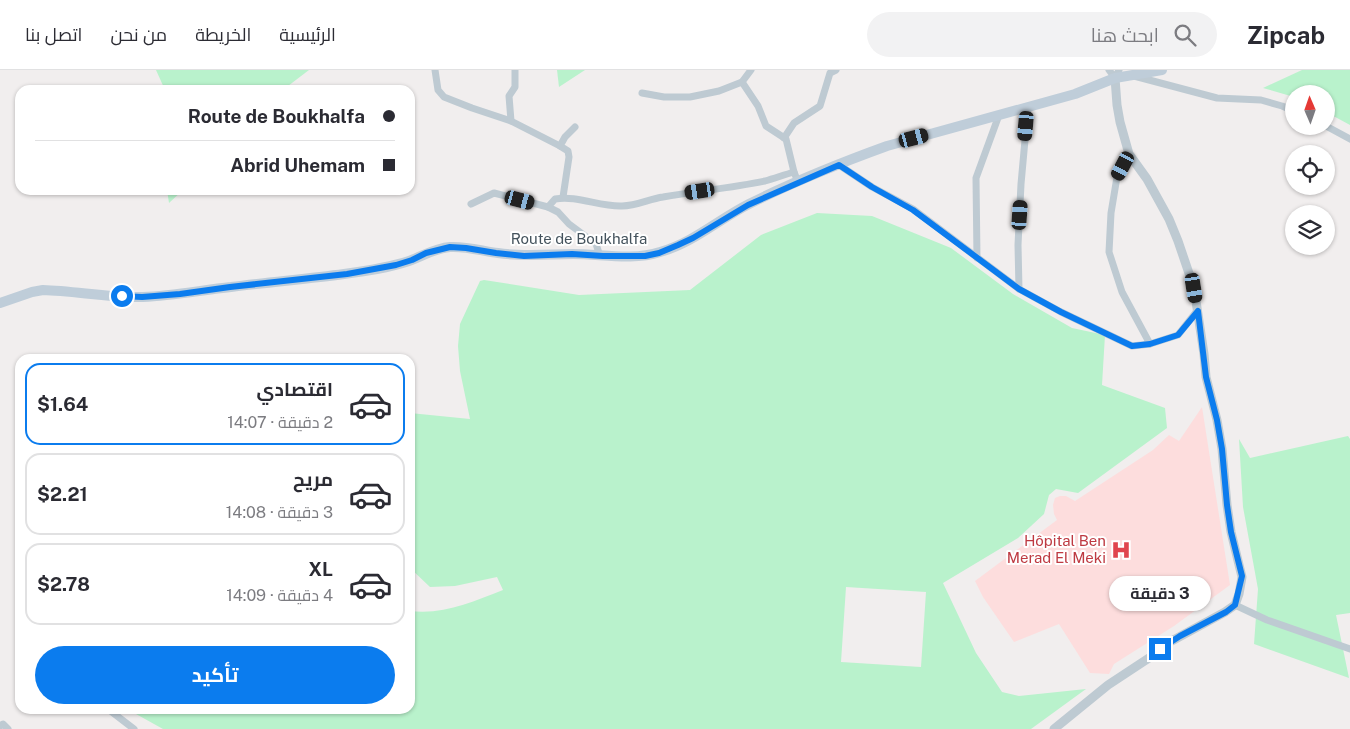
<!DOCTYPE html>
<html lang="ar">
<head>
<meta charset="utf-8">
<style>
	:root { --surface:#fff; --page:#f2f2f3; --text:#2b2b33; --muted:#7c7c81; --line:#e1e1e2; --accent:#0b7cee }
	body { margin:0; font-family:"Public Sans",Cairo,sans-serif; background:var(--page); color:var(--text); direction:rtl; height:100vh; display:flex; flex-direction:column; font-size:19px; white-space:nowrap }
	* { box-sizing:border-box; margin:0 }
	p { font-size:16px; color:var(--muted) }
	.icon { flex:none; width:28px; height:28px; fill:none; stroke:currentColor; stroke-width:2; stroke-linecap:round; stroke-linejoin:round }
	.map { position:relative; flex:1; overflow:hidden; direction:ltr }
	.panel { position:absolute; left:15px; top:284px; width:400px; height:360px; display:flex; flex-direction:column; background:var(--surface); border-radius:15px; box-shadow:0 1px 4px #0004; direction:rtl }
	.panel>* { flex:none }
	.guide { position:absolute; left:15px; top:15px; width:400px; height:110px; border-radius:15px; box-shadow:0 1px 4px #0004; direction:rtl; display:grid; align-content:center; height:110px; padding:0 20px; background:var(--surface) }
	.needle { width:32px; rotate:358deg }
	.buttons { position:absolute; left:1285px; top:15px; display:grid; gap:10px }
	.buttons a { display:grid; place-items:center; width:50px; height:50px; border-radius:50%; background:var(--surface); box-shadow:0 1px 4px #0004; font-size:25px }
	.end { position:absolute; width:22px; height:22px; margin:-11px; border:6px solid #0b7cee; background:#fff; box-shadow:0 0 0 2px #fff }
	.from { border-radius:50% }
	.bubble { position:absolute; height:35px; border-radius:18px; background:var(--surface); box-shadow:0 1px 4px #0004; font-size:16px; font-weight:700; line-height:35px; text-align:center; direction:rtl }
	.car { position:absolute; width:15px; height:30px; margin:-15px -8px; border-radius:6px; box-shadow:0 0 4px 1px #0007; background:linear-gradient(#222 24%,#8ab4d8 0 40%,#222 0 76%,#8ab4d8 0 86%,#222 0) }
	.guide b { display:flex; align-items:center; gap:18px; height:48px; font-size:19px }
	.guide b+b { border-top:1px solid var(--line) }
	.guide i { width:12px; height:12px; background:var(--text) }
	ul { padding:9px 0 0; list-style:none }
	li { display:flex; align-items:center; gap:15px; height:82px; margin:0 10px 8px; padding:0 10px; border:2px solid var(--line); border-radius:15px }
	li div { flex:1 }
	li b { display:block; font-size:19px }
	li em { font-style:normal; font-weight:700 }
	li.selected { border-color:var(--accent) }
	li>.icon { width:45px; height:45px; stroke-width:1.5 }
	.primary-button { display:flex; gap:10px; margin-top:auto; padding:10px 20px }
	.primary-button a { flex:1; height:58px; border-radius:30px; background:var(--accent); color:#fff; font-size:20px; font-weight:700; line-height:58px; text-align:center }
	header { display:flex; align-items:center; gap:30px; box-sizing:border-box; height:70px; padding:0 25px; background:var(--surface); border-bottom:1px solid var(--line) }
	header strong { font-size:24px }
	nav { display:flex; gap:28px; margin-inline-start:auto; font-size:18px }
	.search { width:350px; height:45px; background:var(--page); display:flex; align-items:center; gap:12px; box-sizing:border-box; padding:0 18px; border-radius:28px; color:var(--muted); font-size:19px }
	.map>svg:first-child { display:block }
	.medical { fill:#fddddd }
	.green { fill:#b9f2cc; fill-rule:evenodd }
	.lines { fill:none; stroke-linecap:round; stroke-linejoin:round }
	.minor { stroke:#becad2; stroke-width:7 }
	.tertiary { stroke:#becad2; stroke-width:9 }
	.secondary { stroke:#bfcdd9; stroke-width:10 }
	.route { stroke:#0b7cee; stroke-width:6 }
	.labels { text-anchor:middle; stroke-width:4; stroke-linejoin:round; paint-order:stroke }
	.street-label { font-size:15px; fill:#45535d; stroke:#fff }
	.health-label { font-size:15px; fill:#be3a42; stroke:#fff; text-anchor:end }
</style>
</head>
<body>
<header>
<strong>Zipcab</strong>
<div class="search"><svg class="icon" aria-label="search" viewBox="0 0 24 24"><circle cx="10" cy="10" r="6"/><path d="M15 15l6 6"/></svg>ابحث هنا</div>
<nav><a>الرئيسية</a><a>الخريطة</a><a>من نحن</a><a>اتصل بنا</a></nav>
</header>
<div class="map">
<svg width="1350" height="659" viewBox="0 0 1350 659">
	<rect width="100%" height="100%" fill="#f1eeee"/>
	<!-- medical -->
	<path class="medical" d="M 1202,337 L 1230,515 L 1174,556 L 1114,594 L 1109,604 L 1090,603 L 1059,554 L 1014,572 L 983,527 L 975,511 L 1057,450 L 1054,444 L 1053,435 L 1055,428 L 1060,426 L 1066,426 L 1075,431 L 1153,380 L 1169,365 L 1179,371 Z"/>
	<!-- green -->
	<g class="green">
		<path d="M 156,0 L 309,0 L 288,16 L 285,20 L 165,20 Z"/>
		<path d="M 557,0 L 585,0 L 559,17 Z"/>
		<path d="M 1302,0 L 1350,0 L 1350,55 L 1326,42 L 1326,24 L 1294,24 L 1294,27 L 1263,18 Z"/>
		<path d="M 167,120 L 183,120 L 169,133 Z"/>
		<path d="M 817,143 L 872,146 L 951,178 L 1013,224 L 1072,258 L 1105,265 L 1102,315 L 1165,338 L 1167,358 L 1078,423 L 1056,419 L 1049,425 L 1044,444 L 1018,468 L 943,513 L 976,583 L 1002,622 L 1019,626 L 1086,619 L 1031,659 L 163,659 L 127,639 L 410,639 L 410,541 C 444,545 472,532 503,520 L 497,507 L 455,516 L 430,517 L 410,498 L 410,343 L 470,349 L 460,301 L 458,276 L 460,254 L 480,211 L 484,210 L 579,225 L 690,220 L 761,165 ZM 846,517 L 926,522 L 921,597 L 841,592 Z"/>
		<path d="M 1348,366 L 1350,369 L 1350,543 L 1336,545 L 1349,608 L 1254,574 L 1258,519 L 1243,437 L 1239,369 L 1250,388 Z"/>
	</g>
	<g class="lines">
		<!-- minor -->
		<g class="minor">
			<path d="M 435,0 L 438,20 L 444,27 L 472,38 L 511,51 L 560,76"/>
			<path d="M 1109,0 L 1115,8 L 1119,0"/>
			<path d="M 1134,6 L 1217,28 L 1261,30 L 1282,36 L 1294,41"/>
			<path d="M 742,12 L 758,36 L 766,56 L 786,69 L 794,102 L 798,112"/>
			<path d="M 642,23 L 664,27 L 690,27 L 719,21 L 742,12 L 751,0"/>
			<path d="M 511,51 L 509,26 L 515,17 L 515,0"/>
			<path d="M 1326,56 L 1350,69"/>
			<path d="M 784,68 L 794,53 L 820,36 L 830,3 L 836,0"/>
			<path d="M 1129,84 L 1117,107 L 1111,143 L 1109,182 L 1122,222 L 1150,274"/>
			<path d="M 839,95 L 872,117 L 913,139 L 1019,219 L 1061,242 L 1132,276 L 1150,274 L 1178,265 L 1197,241"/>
			<path d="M 563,127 L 569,87 L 568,81 L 560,76 L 565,67 L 575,57"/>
			<path d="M 471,134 L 494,123 L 548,137"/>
			<path d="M 600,186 L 596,174 L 569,154 L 558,142 L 548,137 L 555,129 C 577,125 600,137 622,136 C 637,136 649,129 663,127 C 697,121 731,118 765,111 C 775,108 784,105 794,102"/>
			<path d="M 977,188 L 976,108 L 999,45"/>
			<path d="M 1019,219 L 1018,175 L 1021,114 L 1028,37"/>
			<path d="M 1235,535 L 1267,550 L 1350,579"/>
			<path d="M 108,639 L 134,659"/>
			<path d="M 0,656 L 3,654 L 8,659"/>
		</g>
		<!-- tertiary -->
		<path class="tertiary" d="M 1054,659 L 1108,615 L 1152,586 L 1168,573 L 1225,542 L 1235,535 L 1239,524 L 1242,507 L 1231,462 L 1227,435 L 1222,379 L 1217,350 L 1206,307 L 1204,284 L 1194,218 L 1178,171 L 1169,149 L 1147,109 L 1129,84 L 1120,52 L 1117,35 L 1115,8"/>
		<!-- secondary -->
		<path class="secondary" d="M 0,233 L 32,222 L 43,220 C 76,221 110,228 143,227 C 173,226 202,220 231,217 C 269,212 307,209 344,204 C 366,201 388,198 409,191 C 423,186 435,178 450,177 C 467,176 482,181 498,183 C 523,187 548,184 573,184 C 602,184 632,191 660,182 C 693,173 719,149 749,134 C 793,112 840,93 887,76 L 1075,24 L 1115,8 L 1162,0"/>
	</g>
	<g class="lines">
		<!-- route -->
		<path class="route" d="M 122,226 L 142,227 L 180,224 L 230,217 L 347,204 L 396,195 L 412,190 L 426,183 L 450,177 L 466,178 L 496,183 L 524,186 L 572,184 L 603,186 L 645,186 L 659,183 L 678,175 L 693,168 L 748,135 L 839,95 L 872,117 L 913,140 L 1019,219 L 1061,242 L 1132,276 L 1150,274 L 1178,265 L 1198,241 L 1206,307 L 1217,350 L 1222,379 L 1227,435 L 1231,462 L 1242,506 L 1235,535 L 1226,542 L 1180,566 L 1160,579"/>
	</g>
	<!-- icons -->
	<defs>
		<symbol id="hospital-bare" viewBox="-9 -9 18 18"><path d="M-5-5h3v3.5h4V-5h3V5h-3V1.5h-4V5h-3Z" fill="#e0444e" stroke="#fff" stroke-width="2.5" paint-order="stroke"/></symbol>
	</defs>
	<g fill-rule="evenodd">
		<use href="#hospital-bare" x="1107" y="466" width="28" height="28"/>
	</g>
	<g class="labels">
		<!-- street labels -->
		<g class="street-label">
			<text x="579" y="174">Route de Boukhalfa</text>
		</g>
		<!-- health labels -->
		<g class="health-label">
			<text x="1106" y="476">Hôpital Ben<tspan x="1106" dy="17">Merad El Meki</tspan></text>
		</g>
	</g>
</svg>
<div class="buttons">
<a><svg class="needle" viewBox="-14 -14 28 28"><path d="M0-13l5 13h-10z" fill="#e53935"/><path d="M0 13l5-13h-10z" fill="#7c7c81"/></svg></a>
<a><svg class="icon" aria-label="locate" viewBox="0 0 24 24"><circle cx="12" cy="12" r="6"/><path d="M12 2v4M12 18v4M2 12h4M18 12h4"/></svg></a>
<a><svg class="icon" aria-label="layers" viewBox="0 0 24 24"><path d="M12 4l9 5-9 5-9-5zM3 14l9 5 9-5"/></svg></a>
</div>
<i class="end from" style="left:122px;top:226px"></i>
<i class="end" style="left:1160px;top:579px"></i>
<div class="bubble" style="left:1109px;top:506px;width:102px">3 دقيقة</div>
<i class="car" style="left:1026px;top:56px;rotate:185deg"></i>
<i class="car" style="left:914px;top:68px;rotate:75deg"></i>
<i class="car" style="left:1123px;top:96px;rotate:208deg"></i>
<i class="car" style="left:700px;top:121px;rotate:261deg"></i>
<i class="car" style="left:520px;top:130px;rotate:105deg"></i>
<i class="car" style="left:1020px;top:145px;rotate:4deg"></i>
<i class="car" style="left:1194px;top:218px;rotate:171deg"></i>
<div class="guide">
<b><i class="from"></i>Route de Boukhalfa</b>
<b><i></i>Abrid Uhemam</b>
</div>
<section class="panel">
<ul>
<li class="selected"><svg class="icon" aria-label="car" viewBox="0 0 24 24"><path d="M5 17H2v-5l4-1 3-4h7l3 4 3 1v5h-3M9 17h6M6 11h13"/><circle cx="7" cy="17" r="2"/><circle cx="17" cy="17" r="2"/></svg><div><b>اقتصادي</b><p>2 دقيقة · 14:07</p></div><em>$1.64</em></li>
<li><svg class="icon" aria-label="car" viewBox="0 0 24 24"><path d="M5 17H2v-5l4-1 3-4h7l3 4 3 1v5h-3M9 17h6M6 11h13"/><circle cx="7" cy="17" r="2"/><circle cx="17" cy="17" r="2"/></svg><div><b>مريح</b><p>3 دقيقة · 14:08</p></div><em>$2.21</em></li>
<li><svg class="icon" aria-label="car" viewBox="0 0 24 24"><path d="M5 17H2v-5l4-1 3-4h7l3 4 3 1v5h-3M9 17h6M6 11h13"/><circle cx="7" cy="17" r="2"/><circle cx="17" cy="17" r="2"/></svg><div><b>XL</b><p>4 دقيقة · 14:09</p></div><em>$2.78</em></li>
</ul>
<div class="primary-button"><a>تأكيد</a></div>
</section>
</div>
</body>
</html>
